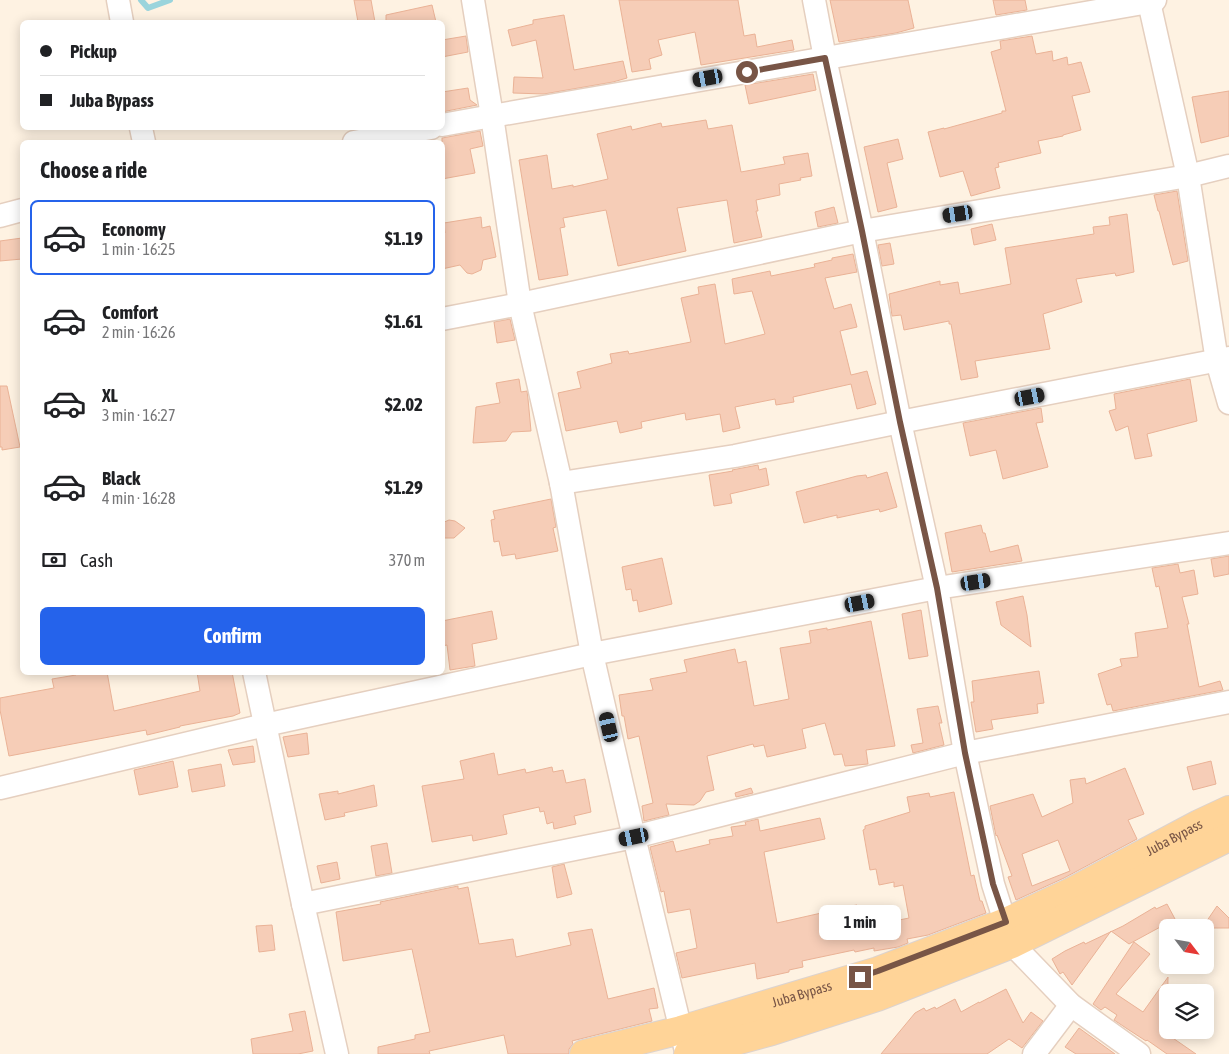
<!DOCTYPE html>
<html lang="en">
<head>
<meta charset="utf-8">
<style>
	:root { --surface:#fff; --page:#f6f6f6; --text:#202124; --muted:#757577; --line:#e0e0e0; --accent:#2563eb }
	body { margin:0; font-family:"Asap Condensed",sans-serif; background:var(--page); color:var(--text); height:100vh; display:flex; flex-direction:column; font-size:19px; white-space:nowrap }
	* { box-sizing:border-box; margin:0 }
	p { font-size:16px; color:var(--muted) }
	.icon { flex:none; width:28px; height:28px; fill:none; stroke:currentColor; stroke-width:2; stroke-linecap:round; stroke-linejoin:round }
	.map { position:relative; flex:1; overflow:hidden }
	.panel { position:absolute; left:20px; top:140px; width:425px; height:535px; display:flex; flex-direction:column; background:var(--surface); border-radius:8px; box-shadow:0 2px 12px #0003 }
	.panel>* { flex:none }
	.top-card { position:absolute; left:20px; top:20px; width:425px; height:110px; border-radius:8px; box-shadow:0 2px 12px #0003; display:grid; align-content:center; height:110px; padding:0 20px; background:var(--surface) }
	.needle { width:32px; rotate:121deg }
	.controls { position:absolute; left:1159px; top:919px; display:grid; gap:10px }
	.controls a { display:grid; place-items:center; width:55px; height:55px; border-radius:8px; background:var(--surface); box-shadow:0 2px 12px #0003; font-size:25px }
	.end { position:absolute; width:22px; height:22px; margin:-11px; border:6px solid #785546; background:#fff; box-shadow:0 0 0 2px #fff }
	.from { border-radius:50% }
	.bubble { position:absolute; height:35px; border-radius:8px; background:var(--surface); box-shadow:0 2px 12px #0003; font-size:16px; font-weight:700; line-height:35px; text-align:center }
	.car { position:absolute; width:15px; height:30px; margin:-15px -8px; border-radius:6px; box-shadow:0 0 4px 1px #0007; background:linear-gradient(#222 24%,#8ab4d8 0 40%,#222 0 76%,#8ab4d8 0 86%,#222 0) }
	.top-card b { display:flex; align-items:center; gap:18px; height:48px; font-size:19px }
	.top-card b+b { border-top:1px solid var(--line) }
	.top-card i { width:12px; height:12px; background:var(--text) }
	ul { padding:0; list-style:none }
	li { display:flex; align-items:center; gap:15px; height:75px; margin:0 10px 8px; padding:0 10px; border:2px solid transparent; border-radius:8px }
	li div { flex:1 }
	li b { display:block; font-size:19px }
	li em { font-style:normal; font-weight:700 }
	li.selected { border-color:var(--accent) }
	li>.icon { width:45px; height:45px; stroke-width:1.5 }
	h2 { padding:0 20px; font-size:22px; line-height:60px }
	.pay { display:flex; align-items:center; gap:12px; height:55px; padding:0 20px; font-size:19px }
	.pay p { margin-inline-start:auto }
	.cta { display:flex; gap:10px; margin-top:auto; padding:10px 20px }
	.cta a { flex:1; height:58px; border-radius:8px; background:var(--accent); color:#fff; font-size:20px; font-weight:700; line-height:58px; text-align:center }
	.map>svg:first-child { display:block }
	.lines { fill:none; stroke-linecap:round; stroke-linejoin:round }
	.stream { stroke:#9ad4dc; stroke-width:6 }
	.building { fill:#f6cdb7; stroke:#eab296; fill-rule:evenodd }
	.minor-casing { stroke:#e5cfbf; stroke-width:25 }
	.major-casing { stroke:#dcd3cf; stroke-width:30 }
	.minor { stroke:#fff; stroke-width:22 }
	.major { stroke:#ffd498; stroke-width:28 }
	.route { stroke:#785546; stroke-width:6 }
	.labels { text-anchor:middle; stroke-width:4; stroke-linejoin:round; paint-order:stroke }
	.street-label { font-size:14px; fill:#785546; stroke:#fff6ea }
</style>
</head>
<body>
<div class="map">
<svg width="1229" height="1054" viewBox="0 0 1229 1054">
	<rect width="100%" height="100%" fill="#fef2e2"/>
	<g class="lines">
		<!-- stream -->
		<path class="stream" d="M 141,0 L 148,8 L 170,0"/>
	</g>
	<!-- building -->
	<g class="building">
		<path d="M 354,0 L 371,0 L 375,22 L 358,22 Z"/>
		<path d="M 619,0 L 738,0 L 744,36 L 755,34 L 757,47 L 792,40 L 794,50 L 701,65 L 695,32 L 658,40 L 662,55 L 649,59 L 651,69 L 632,72 Z"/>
		<path d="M 830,0 L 908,0 L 914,28 L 896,33 L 839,42 Z"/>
		<path d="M 993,0 L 1025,0 L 1027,10 L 996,15 Z"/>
		<path d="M 432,5 L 436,22 L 386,22 L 386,15 Z"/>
		<path d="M 564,15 L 574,70 L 623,61 L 627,78 L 613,82 L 544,94 L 513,93 L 514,77 L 543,78 L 536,40 L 512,46 L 508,30 L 533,24 L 533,20 Z"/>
		<path d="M 466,36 L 468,52 L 442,57 L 442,40 Z"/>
		<path d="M 1032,36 L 1036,54 L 1052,51 L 1053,61 L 1067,57 L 1068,65 L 1081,62 L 1090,92 L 1072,96 L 1081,130 L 1063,135 L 1063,136 L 1038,141 L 1041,153 L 998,163 L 999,167 L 995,168 L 1000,188 L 971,196 L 963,171 L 940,177 L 928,132 L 944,128 L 944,129 L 1002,113 L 1002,111 L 1006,111 L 991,52 L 1001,49 L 1000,41 Z"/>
		<path d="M 813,74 L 816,90 L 749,104 L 745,85 Z"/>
		<path d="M 468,88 L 470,100 L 477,105 L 442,112 L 442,92 Z"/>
		<path d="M 1229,91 L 1229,136 L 1201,143 L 1192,97 Z"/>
		<path d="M 706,120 L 708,129 L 732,125 L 741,172 L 785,164 L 783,157 L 808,153 L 812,176 L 800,178 L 801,180 L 779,184 L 780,195 L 756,200 L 758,211 L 756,211 L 762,237 L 734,243 L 727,200 L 677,208 L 686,251 L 618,266 L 606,210 L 563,218 L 565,227 L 560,228 L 568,275 L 539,280 L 530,228 L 519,160 L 547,155 L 552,189 L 573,185 L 573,187 L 608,179 L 597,134 L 631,126 L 632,130 L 661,123 L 662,127 Z"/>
		<path d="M 480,131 L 483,146 L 470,149 L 475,173 L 442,179 L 442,138 Z"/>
		<path d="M 898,139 L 903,159 L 887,163 L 897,207 L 878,212 L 864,147 Z"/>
		<path d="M 1177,191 L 1188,261 L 1173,265 L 1159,211 L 1158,211 L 1154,195 Z"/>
		<path d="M 834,207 L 838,223 L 818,227 L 815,212 Z"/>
		<path d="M 1127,214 L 1134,272 L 1116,276 L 1115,273 L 1076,279 L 1082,302 L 1043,314 L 1050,349 L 975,361 L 978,377 L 961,380 L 951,324 L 949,324 L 949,321 L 904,330 L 901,315 L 892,316 L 889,294 L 940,281 L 940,285 L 958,282 L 960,294 L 1011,284 L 1005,248 L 1094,234 L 1093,227 L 1110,225 L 1109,217 Z"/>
		<path d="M 481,217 L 482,228 L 490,226 L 496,257 L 483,260 L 481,270 L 472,274 L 467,273 L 460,265 L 442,269 L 442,234 L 445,233 L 444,223 Z"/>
		<path d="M 992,224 L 996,240 L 974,245 L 971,229 Z"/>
		<path d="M 22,238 L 22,259 L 0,261 L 0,241 Z"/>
		<path d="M 890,243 L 894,264 L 882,266 L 878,245 Z"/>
		<path d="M 853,254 L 857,272 L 825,278 L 834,309 L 851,304 L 857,327 L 840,331 L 851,375 L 867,371 L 876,404 L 857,409 L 851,384 L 793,397 L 794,402 L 776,405 L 775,399 L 735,407 L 740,428 L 723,432 L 720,414 L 686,420 L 685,413 L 641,422 L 642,428 L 620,433 L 617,421 L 566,431 L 558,393 L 581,388 L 577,372 L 612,363 L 610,354 L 628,351 L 629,354 L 691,342 L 681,298 L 699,294 L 698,287 L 715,284 L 725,344 L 765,334 L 752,291 L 734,294 L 732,279 L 770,271 L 771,276 L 815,267 L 814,264 L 832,260 L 832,258 Z"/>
		<path d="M 510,319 L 515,340 L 497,343 L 494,322 Z"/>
		<path d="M 519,379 L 521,392 L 527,391 L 528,399 L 531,431 L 512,432 L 506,441 L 473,443 L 476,407 L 500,403 L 496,383 Z"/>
		<path d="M 1190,379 L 1197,421 L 1147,434 L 1152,456 L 1135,459 L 1128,426 L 1116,431 L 1109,411 L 1116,409 L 1114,394 Z"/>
		<path d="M 0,386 L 7,386 L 20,447 L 2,450 L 2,447 L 0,447 Z"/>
		<path d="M 1041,408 L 1043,422 L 1036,423 L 1048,467 L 1003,479 L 996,450 L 970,456 L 963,423 Z"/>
		<path d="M 758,465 L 759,470 L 766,468 L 769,485 L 730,494 L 732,503 L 714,506 L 709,475 L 733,471 L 732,470 Z"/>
		<path d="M 887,472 L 897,507 L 880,512 L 879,509 L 837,518 L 837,515 L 804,523 L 796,492 L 857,476 L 866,475 L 867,478 Z"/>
		<path d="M 551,499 L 556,527 L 553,528 L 558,551 L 516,559 L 515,554 L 502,556 L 499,541 L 494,542 L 491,520 L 495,519 L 493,511 Z"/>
		<path d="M 449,520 L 455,521 L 465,528 L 454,538 L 442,538 L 442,523 Z"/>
		<path d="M 981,525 L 983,533 L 985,533 L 990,552 L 1018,545 L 1022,561 L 952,572 L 945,533 Z"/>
		<path d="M 1229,556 L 1229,574 L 1214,577 L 1211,559 Z"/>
		<path d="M 662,558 L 672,604 L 639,612 L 637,600 L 633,601 L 631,589 L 626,590 L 622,567 Z"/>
		<path d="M 1178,564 L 1180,573 L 1194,570 L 1198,594 L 1182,597 L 1189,624 L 1187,624 L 1199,687 L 1220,681 L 1223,690 L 1113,711 L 1111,704 L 1107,705 L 1098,674 L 1122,666 L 1120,659 L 1138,657 L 1135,633 L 1168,628 L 1159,586 L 1156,587 L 1152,568 Z"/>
		<path d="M 1023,596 L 1027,615 L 1031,647 L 1001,625 L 996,602 Z"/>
		<path d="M 921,610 L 928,656 L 909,659 L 902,614 Z"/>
		<path d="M 492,611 L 497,639 L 472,644 L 475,666 L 450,670 L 447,645 L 442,646 L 442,621 Z"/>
		<path d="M 871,621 L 895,746 L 866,750 L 868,764 L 845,766 L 842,754 L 834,755 L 825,723 L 802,729 L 806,748 L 767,757 L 764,745 L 754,747 L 753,744 L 707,756 L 714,790 L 706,792 L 700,801 L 694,805 L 666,804 L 669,815 L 644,821 L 642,806 L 653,803 L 639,736 L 628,739 L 624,716 L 622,716 L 619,695 L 653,690 L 650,679 L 687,672 L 684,660 L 735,649 L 738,663 L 746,661 L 754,706 L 789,699 L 780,648 L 811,643 L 809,631 L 827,628 L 827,630 Z"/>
		<path d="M 1039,671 L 1044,703 L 1037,704 L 1038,713 L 991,720 L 993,729 L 976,732 L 971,702 L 974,702 L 972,681 Z"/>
		<path d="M 76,672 L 107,672 L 114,711 L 200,691 L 197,672 L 232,672 L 240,713 L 233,716 L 180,726 L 180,727 L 147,735 L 146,730 L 9,756 L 0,710 L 0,698 L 54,688 L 52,679 L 76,675 Z"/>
		<path d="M 938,706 L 942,723 L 939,723 L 944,745 L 913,753 L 911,745 L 923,743 L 917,709 Z"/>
		<path d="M 307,733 L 309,754 L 288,757 L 283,737 Z"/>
		<path d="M 253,746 L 255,762 L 233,765 L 228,750 Z"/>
		<path d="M 494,753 L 498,775 L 525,769 L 526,773 L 552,767 L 553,772 L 563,770 L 566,783 L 585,779 L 591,812 L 574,816 L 576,824 L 554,829 L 553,822 L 547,824 L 544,811 L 540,812 L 539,807 L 503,815 L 507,834 L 473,841 L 472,835 L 432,842 L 422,786 L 464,779 L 460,761 Z"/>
		<path d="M 173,761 L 178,787 L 139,795 L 134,770 Z"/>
		<path d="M 1211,761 L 1216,784 L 1193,790 L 1187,767 Z"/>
		<path d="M 221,764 L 225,786 L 192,792 L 188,770 Z"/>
		<path d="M 1125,768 L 1144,814 L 1128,820 L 1137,839 L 1064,878 L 1016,900 L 1008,877 L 1012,876 L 997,835 L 996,836 L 990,806 L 1033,794 L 1042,817 L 1073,803 L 1070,780 L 1085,778 L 1086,784 ZM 1058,840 L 1070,871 L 1032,886 L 1022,854 Z"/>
		<path d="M 374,785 L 377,806 L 344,813 L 345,816 L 325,820 L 319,794 L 338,791 L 338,794 Z"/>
		<path d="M 751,788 L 753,793 L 736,797 L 735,793 Z"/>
		<path d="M 954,792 L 971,876 L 974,875 L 980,901 L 982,901 L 986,913 L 928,935 L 907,939 L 908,943 L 898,947 L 874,951 L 874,948 L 855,952 L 854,950 L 802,961 L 803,967 L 789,970 L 789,972 L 757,979 L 755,963 L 682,978 L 676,953 L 697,948 L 690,909 L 668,913 L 664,891 L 661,892 L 650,847 L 673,841 L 676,852 L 710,844 L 709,840 L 733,836 L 731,827 L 746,825 L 745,822 L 758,819 L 760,831 L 820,818 L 825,839 L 764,852 L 777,923 L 839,909 L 839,908 L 857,905 L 860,928 L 909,918 L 903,885 L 894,887 L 894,882 L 879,885 L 876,869 L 870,870 L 863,830 L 865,829 L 865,826 L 910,812 L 907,797 L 929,793 L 930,797 Z"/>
		<path d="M 387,843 L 392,873 L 376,876 L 371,846 Z"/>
		<path d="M 337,862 L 340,879 L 321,883 L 317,866 Z"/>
		<path d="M 564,864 L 572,894 L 557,898 L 552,867 Z"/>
		<path d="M 458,886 L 458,889 L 468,887 L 479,944 L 513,939 L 516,957 L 571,945 L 568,933 L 592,929 L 608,999 L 654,988 L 658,1008 L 649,1009 L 652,1021 L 572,1041 L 573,1044 L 569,1049 L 569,1054 L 508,1054 L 504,1035 L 429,1051 L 430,1054 L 378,1054 L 378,1047 L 415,1039 L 415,1035 L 430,1032 L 412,949 L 343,961 L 336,912 L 381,904 L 380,902 Z"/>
		<path d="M 1167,904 L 1175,919 L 1129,944 L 1111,931 L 1072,985 L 1063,972 L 1060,974 L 1052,959 L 1065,951 L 1084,942 L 1085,944 L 1123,926 L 1155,907 L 1156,909 Z"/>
		<path d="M 1217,906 L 1229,918 L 1229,928 L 1202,928 Z"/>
		<path d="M 272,925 L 275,950 L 259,952 L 256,926 Z"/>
		<path d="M 1134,942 L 1150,954 L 1116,994 L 1143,1012 L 1168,977 L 1167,1034 L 1196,1054 L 1167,1054 L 1147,1040 L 1146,1041 L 1129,1030 L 1114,1020 L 1117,1015 L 1105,1007 L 1101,1010 L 1093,1004 Z"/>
		<path d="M 1006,989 L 1023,1023 L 1031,1012 L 1043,1021 L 1022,1048 L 1009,1039 L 987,1054 L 881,1054 L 915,1013 L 924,1008 L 926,1011 L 935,1007 L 936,1009 L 955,999 L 961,1012 L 979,1002 L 979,1003 Z"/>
		<path d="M 305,1011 L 313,1051 L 298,1054 L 253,1054 L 251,1039 L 293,1031 L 289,1014 Z"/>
		<path d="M 1079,1028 L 1115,1054 L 1076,1054 L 1065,1047 Z"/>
	</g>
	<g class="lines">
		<defs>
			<g id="minor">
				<path d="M 118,0 L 122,22"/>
				<path d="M 473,0 L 492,116 L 520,304 L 561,483 L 592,654 L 634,837 L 685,1047"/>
				<path d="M 814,0 L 825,58 L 862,231 L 900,422 L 937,588 L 965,753 L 993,884 L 1012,944 L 1071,1005 L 1139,1054"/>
				<path d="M 1149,2 L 1188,176 L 1217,361 L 1229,403"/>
				<path d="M 442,125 L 492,116 L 1149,2 L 1155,0"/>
				<path d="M 141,128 L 144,142"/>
				<path d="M 354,142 L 431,128"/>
				<path d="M 0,216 L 22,210"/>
				<path d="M 442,319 L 520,304 L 862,231 L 1188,176 L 1229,166"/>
				<path d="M 561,483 L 735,456 L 900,422 L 1229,358"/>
				<path d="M 254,672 L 303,904 L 337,1054"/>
				<path d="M 0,788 L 265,725 L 592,654 L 937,588 L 1229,543"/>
				<path d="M 303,904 L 634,837 L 965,753 L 1229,702"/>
				<path d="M 1034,1054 L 1071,1005"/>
			</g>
			<g id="major">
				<path id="s1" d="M 584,1054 L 681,1030 L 878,971 L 1006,922 L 1071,892 L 1199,824 L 1229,810"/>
				<path d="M 688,1054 L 772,1031 L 877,997 L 1012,944 L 1229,837"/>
			</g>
		</defs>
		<!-- minor casing -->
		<use href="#minor" class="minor-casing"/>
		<!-- major casing -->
		<use href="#major" class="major-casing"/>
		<!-- minor -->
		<use href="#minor" class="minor"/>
		<!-- major -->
		<use href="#major" class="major"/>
	</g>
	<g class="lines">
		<!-- route -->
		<path class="route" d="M 747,72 L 825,58 L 862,231 L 900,422 L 937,588 L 965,753 L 993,884 L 1006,922 L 878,971 L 860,977"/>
	</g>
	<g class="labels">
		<!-- street labels -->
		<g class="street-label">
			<text dy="5" stroke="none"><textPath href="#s1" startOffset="631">Juba Bypass</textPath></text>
			<text dy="5" stroke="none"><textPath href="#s1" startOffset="226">Juba Bypass</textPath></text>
		</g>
	</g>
</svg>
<div class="controls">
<a><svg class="needle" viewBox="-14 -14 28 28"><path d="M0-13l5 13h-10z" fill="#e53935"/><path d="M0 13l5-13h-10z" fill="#757577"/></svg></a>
<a><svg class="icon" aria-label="layers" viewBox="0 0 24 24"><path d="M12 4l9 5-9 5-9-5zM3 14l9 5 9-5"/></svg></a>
</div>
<i class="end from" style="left:747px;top:72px"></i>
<i class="end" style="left:860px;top:977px"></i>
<div class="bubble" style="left:819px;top:905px;width:82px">1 min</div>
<i class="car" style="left:708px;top:78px;rotate:260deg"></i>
<i class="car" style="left:958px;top:214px;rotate:261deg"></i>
<i class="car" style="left:1030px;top:397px;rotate:79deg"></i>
<i class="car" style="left:976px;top:582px;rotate:81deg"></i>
<i class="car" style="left:860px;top:603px;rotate:79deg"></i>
<i class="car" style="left:609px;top:727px;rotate:347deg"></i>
<i class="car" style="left:634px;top:837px;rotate:258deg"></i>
<div class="top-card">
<b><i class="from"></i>Pickup</b>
<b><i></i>Juba Bypass</b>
</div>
<section class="panel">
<h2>Choose a ride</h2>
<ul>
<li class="selected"><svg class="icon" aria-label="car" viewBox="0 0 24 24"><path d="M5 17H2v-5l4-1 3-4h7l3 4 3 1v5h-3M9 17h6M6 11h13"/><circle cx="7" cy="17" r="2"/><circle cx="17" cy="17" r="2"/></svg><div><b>Economy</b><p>1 min · 16:25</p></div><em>$1.19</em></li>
<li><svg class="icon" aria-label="car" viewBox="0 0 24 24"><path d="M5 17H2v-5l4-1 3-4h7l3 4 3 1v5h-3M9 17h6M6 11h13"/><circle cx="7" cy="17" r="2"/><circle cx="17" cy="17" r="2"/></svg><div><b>Comfort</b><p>2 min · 16:26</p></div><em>$1.61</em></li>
<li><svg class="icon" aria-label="car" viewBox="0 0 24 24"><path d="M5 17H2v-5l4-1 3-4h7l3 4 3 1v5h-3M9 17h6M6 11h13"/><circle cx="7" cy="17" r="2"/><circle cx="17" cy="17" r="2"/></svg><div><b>XL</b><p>3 min · 16:27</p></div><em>$2.02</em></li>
<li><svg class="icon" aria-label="car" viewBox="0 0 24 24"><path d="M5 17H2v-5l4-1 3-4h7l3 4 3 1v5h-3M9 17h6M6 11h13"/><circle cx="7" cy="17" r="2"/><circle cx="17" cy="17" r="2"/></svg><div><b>Black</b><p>4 min · 16:28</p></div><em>$1.29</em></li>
</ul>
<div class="pay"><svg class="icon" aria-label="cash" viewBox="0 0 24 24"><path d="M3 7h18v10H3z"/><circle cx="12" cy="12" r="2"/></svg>Cash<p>370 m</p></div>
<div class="cta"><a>Confirm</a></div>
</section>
</div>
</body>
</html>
